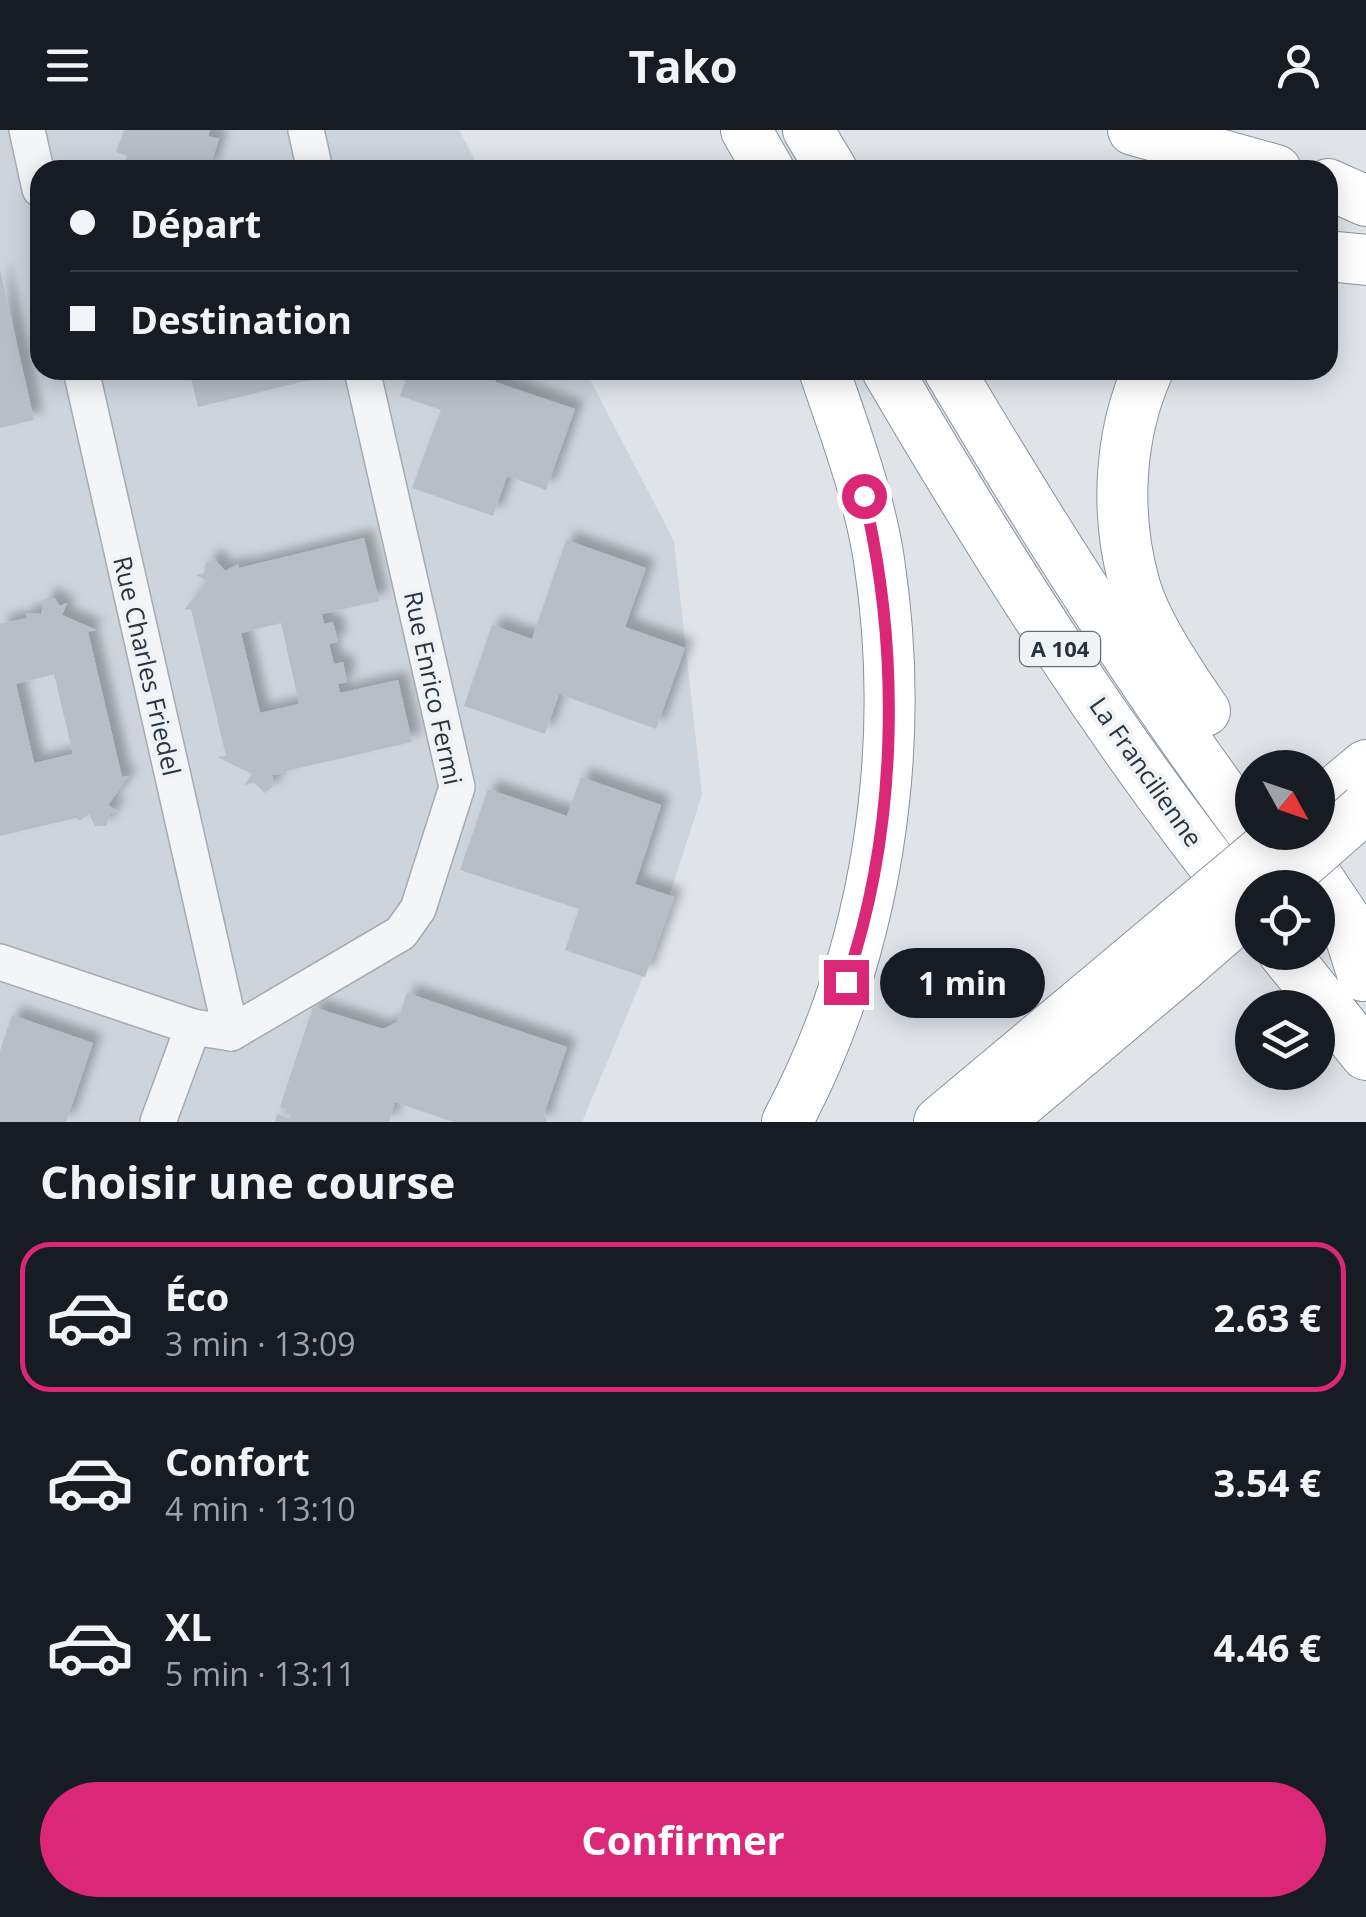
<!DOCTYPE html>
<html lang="fr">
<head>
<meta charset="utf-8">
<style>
	:root { --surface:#171b24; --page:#242831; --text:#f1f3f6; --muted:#9ea1a6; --line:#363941; --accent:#db2777 }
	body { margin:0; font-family:"Open Sans",sans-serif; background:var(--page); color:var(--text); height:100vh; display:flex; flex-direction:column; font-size:38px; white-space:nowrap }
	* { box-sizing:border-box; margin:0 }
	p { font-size:32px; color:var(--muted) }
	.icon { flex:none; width:55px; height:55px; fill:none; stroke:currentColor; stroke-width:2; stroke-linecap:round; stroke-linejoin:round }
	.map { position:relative; height:992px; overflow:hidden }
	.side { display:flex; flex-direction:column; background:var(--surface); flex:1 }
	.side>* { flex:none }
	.hud { position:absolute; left:30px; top:30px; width:1308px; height:220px; border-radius:30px; box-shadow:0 5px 25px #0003; display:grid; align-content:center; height:220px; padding:0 40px; background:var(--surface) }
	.needle { width:65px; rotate:130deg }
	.tools { position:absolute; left:1235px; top:620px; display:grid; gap:20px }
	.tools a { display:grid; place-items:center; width:100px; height:100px; border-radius:50%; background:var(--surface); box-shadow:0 5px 25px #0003; font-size:50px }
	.end { position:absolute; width:45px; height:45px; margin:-22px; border:12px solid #db2777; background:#fff; box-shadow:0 0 0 5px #fff }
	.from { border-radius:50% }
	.bubble { position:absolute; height:70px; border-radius:35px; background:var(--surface); box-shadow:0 5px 25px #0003; font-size:32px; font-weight:700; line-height:70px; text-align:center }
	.hud b { display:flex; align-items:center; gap:35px; height:95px; font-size:38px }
	.hud b+b { border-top:2px solid var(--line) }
	.hud i { width:25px; height:25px; background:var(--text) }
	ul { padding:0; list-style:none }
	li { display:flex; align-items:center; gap:30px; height:150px; margin:0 20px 15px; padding:0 20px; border:5px solid transparent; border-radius:30px }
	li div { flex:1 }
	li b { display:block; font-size:38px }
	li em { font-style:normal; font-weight:700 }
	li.selected { border-color:var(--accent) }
	li>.icon { width:90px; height:90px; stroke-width:1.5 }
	h2 { padding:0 40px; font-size:45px; line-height:120px }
	.action { display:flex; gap:20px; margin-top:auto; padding:20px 40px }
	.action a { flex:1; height:115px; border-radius:60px; background:var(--accent); color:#fff; font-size:40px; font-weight:700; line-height:115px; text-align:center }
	header { display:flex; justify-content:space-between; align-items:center; height:130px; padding:0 40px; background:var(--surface); font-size:45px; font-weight:700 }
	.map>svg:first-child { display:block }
	.built { fill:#ced4db }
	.building { fill:#b7bec6; fill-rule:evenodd; filter:url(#shadow) }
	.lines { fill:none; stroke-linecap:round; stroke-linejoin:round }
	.minor-casing { stroke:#a5abb3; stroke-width:38 }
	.highway-casing { stroke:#8793a0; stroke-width:52 }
	.minor { stroke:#f3f5f7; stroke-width:35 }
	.highway { stroke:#fff; stroke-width:50 }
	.highway-bridge-casing { stroke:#8793a0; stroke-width:52; stroke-linecap:butt }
	.highway-bridge { stroke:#fff; stroke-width:50 }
	.route { stroke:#db2777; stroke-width:12 }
	.labels { text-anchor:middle; stroke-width:8; stroke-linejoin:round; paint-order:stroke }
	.shield { fill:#eff3f6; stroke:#646d77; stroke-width:2.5 }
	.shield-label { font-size:22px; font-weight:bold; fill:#283340 }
	.street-label { font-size:25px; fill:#283340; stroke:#eff3f6 }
</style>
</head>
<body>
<header><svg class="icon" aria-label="menu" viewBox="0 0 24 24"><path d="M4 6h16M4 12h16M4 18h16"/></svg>Tako<svg class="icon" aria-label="person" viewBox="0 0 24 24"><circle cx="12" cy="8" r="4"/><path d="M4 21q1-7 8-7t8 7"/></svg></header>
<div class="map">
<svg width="1366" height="992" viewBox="0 0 1366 992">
	<defs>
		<filter id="shadow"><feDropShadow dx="9" dy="-9" stdDeviation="5" flood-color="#0004"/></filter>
	</defs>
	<rect width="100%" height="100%" fill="#e0e4e9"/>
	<!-- built -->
	<path class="built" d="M 0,0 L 459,0 L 480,40 L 40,40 L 40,240 L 585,240 L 674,411 L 702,665 L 643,847 L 582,992 L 0,992 Z"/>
	<!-- building -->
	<g class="building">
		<path d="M 124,0 L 210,0 L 208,6 L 219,9 L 209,40 L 122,40 L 127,26 L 116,22 Z"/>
		<path d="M 0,139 L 34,290 L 0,298 Z"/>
		<path d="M 189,240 L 325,240 L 326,246 L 198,277 Z"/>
		<path d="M 409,240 L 499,240 L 495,252 L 575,279 L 546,360 L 507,346 L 493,386 L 412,358 L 441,280 L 400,266 Z"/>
		<path d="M 364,408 L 379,471 L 322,484 L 324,494 L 333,492 L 338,512 L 329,514 L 334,534 L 343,532 L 347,552 L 338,554 L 340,563 L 398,550 L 412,612 L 286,641 L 287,645 L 272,645 L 273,656 L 265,663 L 254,653 L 244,655 L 252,644 L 217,627 L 226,626 L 191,479 L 184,480 L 207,451 L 196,445 L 204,443 L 206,433 L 214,428 L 225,441 L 238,434 L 239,438 ZM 281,493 L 299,574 L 260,583 L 241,503 Z"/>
		<path d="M 566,410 L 646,438 L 625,497 L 685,518 L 656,599 L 559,564 L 545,604 L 464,576 L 492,495 L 532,509 Z"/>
		<path d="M 45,468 L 54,468 L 60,476 L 67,473 L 62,485 L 96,500 L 88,502 L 122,647 L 129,646 L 108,675 L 118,681 L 110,684 L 106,696 L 95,696 L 89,684 L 80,691 L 76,688 L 0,706 L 0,494 L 27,488 L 26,483 L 41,484 ZM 54,544 L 73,624 L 34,633 L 16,554 Z"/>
		<path d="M 581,647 L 661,675 L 635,754 L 674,767 L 645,847 L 565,820 L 579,779 L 460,740 L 488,659 L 567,686 Z"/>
		<path d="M 407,863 L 567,917 L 544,984 L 547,992 L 453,992 L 395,972 L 389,992 L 275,992 L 277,984 L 289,988 L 291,980 L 280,977 L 313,877 L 383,899 L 397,892 Z"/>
		<path d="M 12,885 L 93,913 L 66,992 L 0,992 L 0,921 Z"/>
	</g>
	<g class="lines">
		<defs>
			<g id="minor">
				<path d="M 27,0 L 40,59"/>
				<path d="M 306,0 L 315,40"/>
				<path d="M 81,240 L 231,903"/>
				<path d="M 0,832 L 193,897 L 231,903 L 401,803 L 418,779 L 457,657 L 362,240"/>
				<path d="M 158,992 L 193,897"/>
			</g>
			<g id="highway">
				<path d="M 746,0 L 769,40"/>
				<path d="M 808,0 L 832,40"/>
				<path d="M 1133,0 L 1276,40"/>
				<path d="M 1328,54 L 1366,71"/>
				<path d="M 1328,126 L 1366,130"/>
				<path d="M 887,240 C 997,428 1114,613 1251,783"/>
				<path d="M 949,240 C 1054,417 1165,591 1291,754"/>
				<path d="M 1148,240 C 1119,305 1115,383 1134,452 C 1144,492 1181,546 1205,581"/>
				<path d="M 1318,675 L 1366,635"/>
				<path d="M 1287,702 L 1344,787 L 1363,846"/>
				<path d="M 1283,822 L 1366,925"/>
				<path d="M 787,992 C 877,823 908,620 879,430 C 869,365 845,302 824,240"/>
				<path d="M 939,992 L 1161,806"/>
				<path d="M 998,992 L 1183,836"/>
			</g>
		</defs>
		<!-- minor casing -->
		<use href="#minor" class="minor-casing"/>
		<!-- highway casing -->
		<use href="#highway" class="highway-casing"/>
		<!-- minor -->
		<use href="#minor" class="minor"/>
		<!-- highway -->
		<use href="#highway" class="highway"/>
		<defs>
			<g id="highway-bridge">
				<path d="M 1274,758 L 1364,679"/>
				<path d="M 1161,806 L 1285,702"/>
				<path d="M 1183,836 L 1252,776"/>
			</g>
		</defs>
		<!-- highway-bridge casing -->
		<use href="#highway-bridge" class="highway-bridge-casing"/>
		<!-- highway-bridge -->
		<use href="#highway-bridge" class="highway-bridge"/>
	</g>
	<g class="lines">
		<!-- route -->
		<path class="route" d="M 846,852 C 898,700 901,522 864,366"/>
	</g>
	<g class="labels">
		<!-- shield labels -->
		<rect class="shield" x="1020" y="502" width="80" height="34" rx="8"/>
		<g class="shield-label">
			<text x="1060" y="527">A 104</text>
		</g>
		<!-- street labels -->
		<g class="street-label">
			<text transform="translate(147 536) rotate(77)" y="9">Rue Charles Friedel</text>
			<text transform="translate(433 558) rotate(78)" y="9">Rue Enrico Fermi</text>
			<text transform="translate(1146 642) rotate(55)" y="9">La Francilienne</text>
		</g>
	</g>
</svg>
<div class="tools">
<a><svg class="needle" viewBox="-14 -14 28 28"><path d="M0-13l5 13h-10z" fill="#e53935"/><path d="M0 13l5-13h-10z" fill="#9ea1a6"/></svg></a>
<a><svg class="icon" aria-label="locate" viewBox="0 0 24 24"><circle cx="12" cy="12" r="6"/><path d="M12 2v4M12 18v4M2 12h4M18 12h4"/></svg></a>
<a><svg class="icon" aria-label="layers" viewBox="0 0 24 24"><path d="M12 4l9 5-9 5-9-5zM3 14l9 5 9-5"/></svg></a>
</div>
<i class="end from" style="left:864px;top:366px"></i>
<i class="end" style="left:846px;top:852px"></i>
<div class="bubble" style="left:880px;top:818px;width:165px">1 min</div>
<div class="hud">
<b><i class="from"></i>Départ</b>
<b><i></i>Destination</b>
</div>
</div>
<section class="side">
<h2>Choisir une course</h2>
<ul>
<li class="selected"><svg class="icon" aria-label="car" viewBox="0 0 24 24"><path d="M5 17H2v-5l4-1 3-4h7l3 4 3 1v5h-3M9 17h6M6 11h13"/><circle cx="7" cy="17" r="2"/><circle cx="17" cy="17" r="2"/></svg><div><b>Éco</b><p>3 min · 13:09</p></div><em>2.63 €</em></li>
<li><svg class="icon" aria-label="car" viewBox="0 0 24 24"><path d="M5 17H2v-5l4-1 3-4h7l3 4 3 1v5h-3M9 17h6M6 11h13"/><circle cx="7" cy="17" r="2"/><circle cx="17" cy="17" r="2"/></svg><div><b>Confort</b><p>4 min · 13:10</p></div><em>3.54 €</em></li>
<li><svg class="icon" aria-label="car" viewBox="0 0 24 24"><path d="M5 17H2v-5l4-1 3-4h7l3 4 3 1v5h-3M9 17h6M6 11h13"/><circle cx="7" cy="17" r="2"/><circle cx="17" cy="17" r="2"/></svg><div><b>XL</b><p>5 min · 13:11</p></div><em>4.46 €</em></li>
</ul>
<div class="action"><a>Confirmer</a></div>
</section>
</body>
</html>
